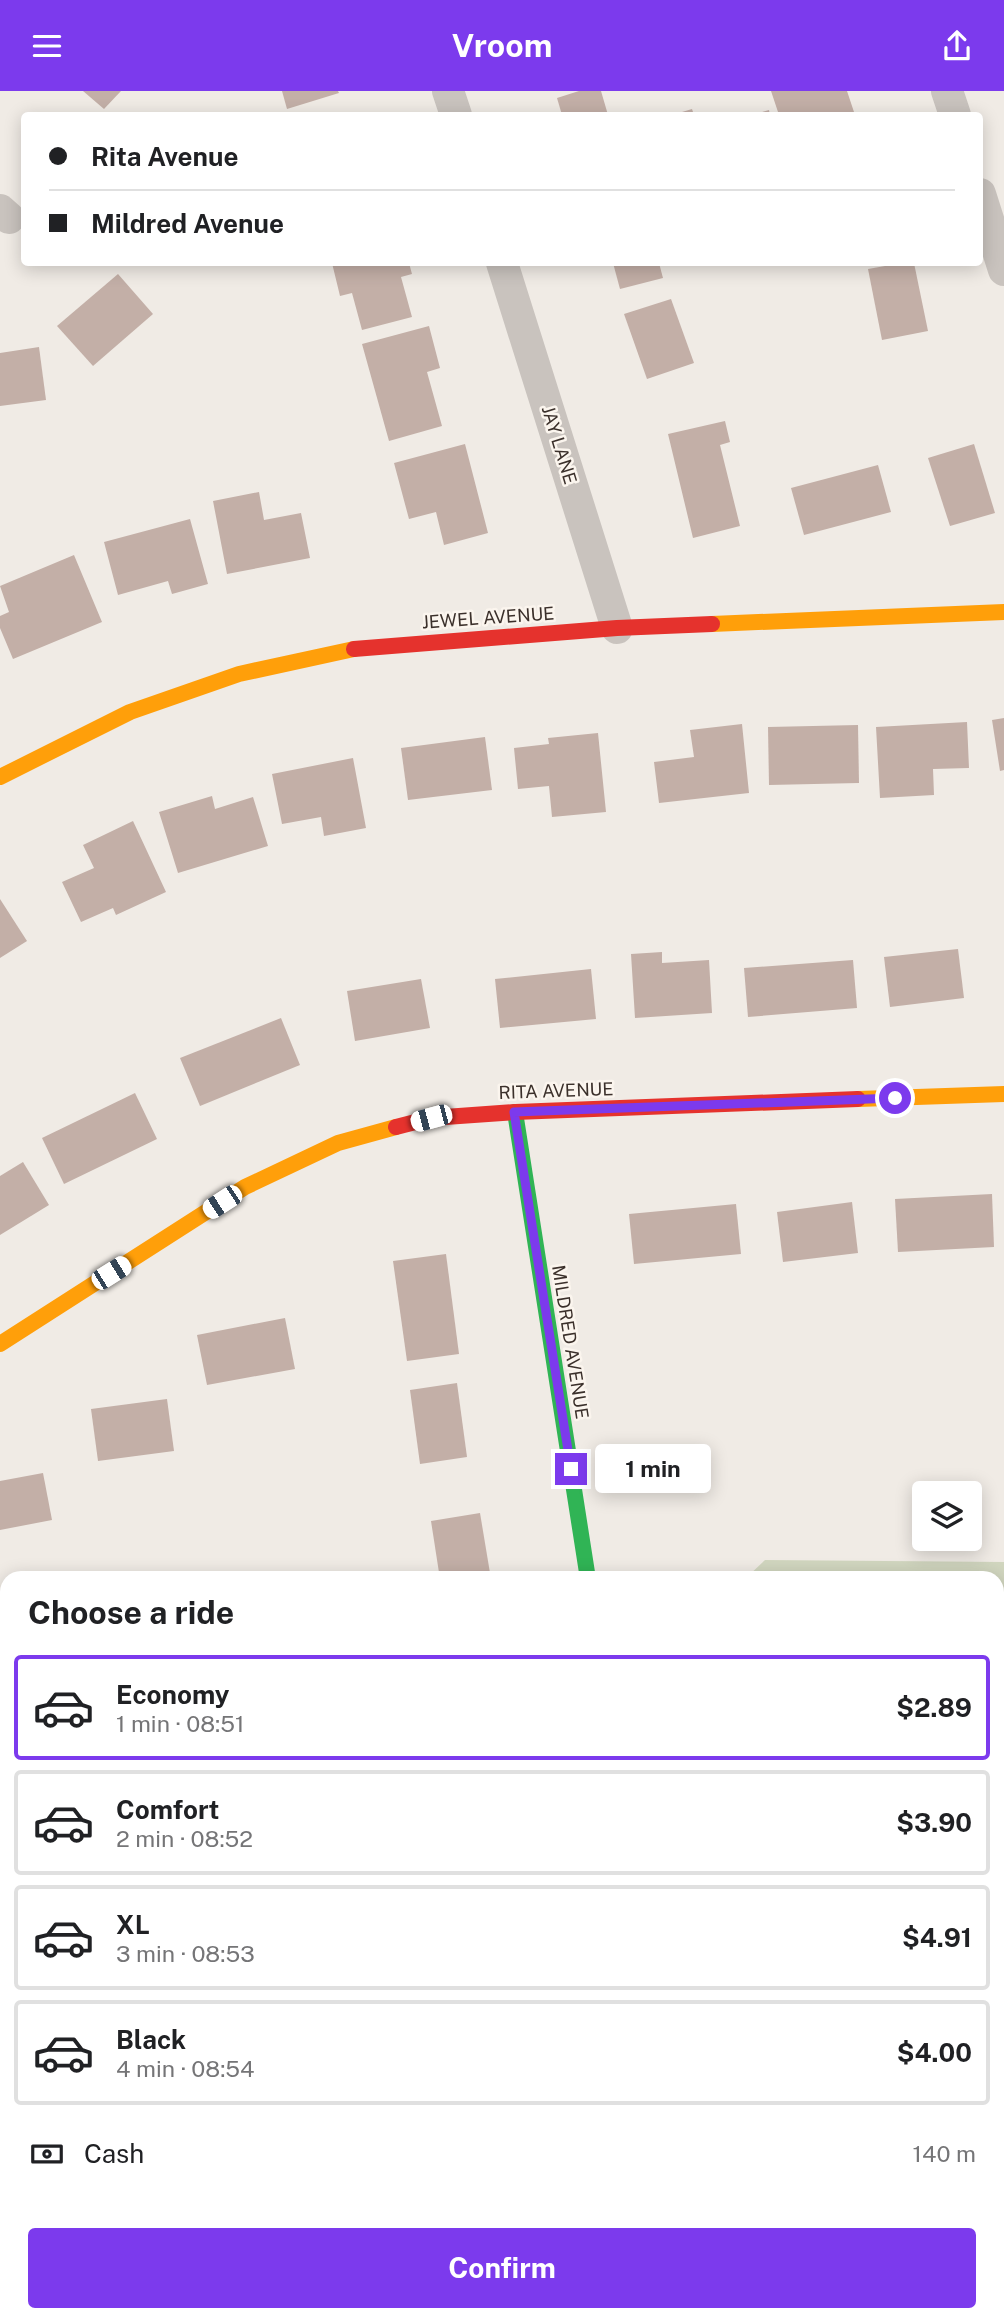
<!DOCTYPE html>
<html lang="en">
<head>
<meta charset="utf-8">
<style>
	:root { --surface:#fff; --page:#f2f2f2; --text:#202124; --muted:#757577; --line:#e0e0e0; --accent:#7c3aed }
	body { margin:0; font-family:"Public Sans",sans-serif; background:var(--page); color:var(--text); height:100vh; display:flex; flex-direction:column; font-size:26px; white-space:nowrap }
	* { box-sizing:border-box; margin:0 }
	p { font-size:23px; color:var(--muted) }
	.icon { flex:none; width:38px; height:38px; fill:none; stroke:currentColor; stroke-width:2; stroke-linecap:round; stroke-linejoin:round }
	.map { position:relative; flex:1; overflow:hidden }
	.panel { position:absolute; left:0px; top:1480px; width:1004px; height:751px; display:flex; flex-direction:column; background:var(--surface); border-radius:21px 21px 0 0; box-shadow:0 4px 18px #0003 }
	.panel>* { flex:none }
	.banner { position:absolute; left:21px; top:21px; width:962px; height:154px; border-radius:7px; box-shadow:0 4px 18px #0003; display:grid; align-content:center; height:154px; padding:0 28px; background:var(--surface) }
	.buttons { position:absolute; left:912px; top:1390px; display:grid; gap:14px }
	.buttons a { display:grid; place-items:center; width:70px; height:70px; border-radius:7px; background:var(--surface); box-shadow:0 4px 18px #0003; font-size:35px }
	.end { position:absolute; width:32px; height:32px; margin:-16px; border:9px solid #7c3aed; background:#fff; box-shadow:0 0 0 4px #fff }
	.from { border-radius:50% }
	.bubble { position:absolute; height:49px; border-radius:7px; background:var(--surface); box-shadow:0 4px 18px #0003; font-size:23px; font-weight:700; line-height:49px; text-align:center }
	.car { position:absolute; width:21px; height:42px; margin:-21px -10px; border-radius:9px; box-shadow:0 0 5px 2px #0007; background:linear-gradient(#fff 24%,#345 0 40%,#fff 0 76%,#345 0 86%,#fff 0) }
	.banner b { display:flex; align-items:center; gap:24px; height:66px; font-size:26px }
	.banner b+b { border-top:2px solid var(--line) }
	.banner i { width:18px; height:18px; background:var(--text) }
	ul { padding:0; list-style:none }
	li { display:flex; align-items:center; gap:21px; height:105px; margin:0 14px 10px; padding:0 14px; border:4px solid var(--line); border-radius:7px }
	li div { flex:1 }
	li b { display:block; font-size:26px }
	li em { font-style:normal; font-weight:700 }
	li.selected { border-color:var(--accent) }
	li>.icon { width:63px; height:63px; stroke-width:1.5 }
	h2 { padding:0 28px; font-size:32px; line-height:84px }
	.pay { display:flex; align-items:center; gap:18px; height:77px; padding:0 28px; font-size:26px }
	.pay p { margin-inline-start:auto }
	.cta { display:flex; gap:14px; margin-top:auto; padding:14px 28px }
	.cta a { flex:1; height:80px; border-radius:7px; background:var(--accent); color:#fff; font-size:28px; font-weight:700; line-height:80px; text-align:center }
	header { display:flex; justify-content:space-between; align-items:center; height:91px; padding:0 28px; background:var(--accent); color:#fff; font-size:32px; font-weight:700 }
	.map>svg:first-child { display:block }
	.green { fill:#d1d6bf }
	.building { fill:#c3afa7 }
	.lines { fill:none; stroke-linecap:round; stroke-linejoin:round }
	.street { stroke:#c9c3be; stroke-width:32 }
	.fast { stroke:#30b455; stroke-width:16 }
	.slow { stroke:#ff9f0a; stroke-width:16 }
	.jam { stroke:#e5322d; stroke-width:16 }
	.route { stroke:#7c3aed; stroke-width:9 }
	.labels { text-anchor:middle; stroke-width:5; stroke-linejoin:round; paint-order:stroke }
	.street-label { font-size:18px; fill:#3b302b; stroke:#fbf5ee }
</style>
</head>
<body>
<header><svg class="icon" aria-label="menu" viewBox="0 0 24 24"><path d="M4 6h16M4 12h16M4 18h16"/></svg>Vroom<svg class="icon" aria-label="share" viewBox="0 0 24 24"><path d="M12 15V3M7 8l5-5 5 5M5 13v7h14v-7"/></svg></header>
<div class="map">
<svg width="1004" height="2230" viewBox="0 0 1004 2230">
	<rect width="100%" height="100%" fill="#f0ebe5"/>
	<!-- green -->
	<g class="green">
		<path d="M 765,1469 L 1004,1471 L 1004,1592 L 998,1612 L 998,1488 L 746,1487 Z"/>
		<path d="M 998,1788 L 1004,1792 L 1004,1946 L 998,1949 Z"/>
	</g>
	<!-- building -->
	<g class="building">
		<path d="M 83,0 L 121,0 L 104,18 Z"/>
		<path d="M 282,0 L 338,0 L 339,2 L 287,18 Z"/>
		<path d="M 579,0 L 601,0 L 608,24 L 562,24 L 557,7 Z"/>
		<path d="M 771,0 L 847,0 L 855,24 L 779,24 Z"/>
		<path d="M 692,18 L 694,24 L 672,24 Z"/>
		<path d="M 769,19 L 770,24 L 751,24 Z"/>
		<path d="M 332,172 L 409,172 L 412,183 L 401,186 L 412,226 L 362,239 L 352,202 L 340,205 Z"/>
		<path d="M 613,172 L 659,172 L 663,187 L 620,198 Z"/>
		<path d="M 902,172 L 914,172 L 928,240 L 882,249 L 868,178 Z"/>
		<path d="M 118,183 L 153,223 L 93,275 L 57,235 Z"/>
		<path d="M 671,208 L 694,272 L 647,288 L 624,223 Z"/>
		<path d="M 429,235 L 440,277 L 427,281 L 442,335 L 389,350 L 362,253 Z"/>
		<path d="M 39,256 L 46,309 L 0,315 L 0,262 Z"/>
		<path d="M 725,330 L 730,351 L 720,354 L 740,435 L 693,447 L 668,343 Z"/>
		<path d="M 465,353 L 488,442 L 444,454 L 436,421 L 409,428 L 394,372 Z"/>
		<path d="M 974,353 L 995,422 L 950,435 L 928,367 Z"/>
		<path d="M 878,374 L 891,421 L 804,444 L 791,397 Z"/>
		<path d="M 259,401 L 264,429 L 301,422 L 310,467 L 227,483 L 213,410 Z"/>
		<path d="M 190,428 L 208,493 L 172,503 L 168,490 L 118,504 L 104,451 Z"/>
		<path d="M 74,464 L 102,531 L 13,568 L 0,537 L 0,525 L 9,521 L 0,495 Z"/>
		<path d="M 1004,627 L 1004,679 L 1000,680 L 992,629 Z"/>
		<path d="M 967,631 L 969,677 L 933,678 L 934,704 L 880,707 L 876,636 Z"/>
		<path d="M 742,633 L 749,702 L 659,712 L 654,671 L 694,666 L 690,639 Z"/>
		<path d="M 858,634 L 859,692 L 769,694 L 768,636 Z"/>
		<path d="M 598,642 L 606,721 L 552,726 L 549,695 L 518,698 L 514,657 L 549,653 L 548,647 Z"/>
		<path d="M 485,646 L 492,699 L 408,709 L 401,657 Z"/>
		<path d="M 353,667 L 366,737 L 324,745 L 321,726 L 282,733 L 272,683 Z"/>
		<path d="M 212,705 L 215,718 L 253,706 L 268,755 L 178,782 L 159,721 Z"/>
		<path d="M 133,730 L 166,801 L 116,824 L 113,817 L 81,831 L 62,791 L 94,777 L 83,754 Z"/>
		<path d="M 0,808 L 27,850 L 0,867 Z"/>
		<path d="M 958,858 L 964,907 L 890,916 L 884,866 Z"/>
		<path d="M 662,861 L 662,872 L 709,869 L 712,922 L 635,927 L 631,863 Z"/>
		<path d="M 853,869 L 857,917 L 748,926 L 744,877 Z"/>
		<path d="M 591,878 L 596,928 L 500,937 L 495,888 Z"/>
		<path d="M 421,888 L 430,937 L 355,950 L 347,900 Z"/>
		<path d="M 281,927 L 300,974 L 200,1015 L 180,967 Z"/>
		<path d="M 135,1002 L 157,1048 L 64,1093 L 42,1047 Z"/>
		<path d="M 23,1071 L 49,1114 L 0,1144 L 0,1085 Z"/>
		<path d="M 992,1103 L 994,1156 L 898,1161 L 895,1108 Z"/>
		<path d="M 852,1111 L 858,1162 L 783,1171 L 777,1121 Z"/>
		<path d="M 736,1113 L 741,1163 L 634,1173 L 629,1123 Z"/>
		<path d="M 446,1163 L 459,1263 L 407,1270 L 393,1170 Z"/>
		<path d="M 285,1227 L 295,1278 L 207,1294 L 197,1244 Z"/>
		<path d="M 457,1292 L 467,1366 L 420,1373 L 410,1299 Z"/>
		<path d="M 167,1308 L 174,1360 L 98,1370 L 91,1318 Z"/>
		<path d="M 43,1382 L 52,1429 L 0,1439 L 0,1390 Z"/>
		<path d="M 480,1422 L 491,1488 L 440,1488 L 431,1430 Z"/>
		<path d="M 7,1914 L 7,1963 L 0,1964 L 0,1915 Z"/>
		<path d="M 0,2175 L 7,2206 L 7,2210 L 0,2212 Z"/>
	</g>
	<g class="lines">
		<!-- street -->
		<g class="street">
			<path d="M 448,0 L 456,24"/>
			<path d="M 947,0 L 955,24"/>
			<path d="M 980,103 L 1004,179"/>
			<path d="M 0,119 L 9,127"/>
			<path d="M 502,172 L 617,537"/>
			<path d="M 0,1806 L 7,1805"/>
			<path d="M 479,2230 L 512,2224"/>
		</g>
		<!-- fast -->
		<path class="fast" d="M 515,1021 L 588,1488"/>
		<!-- slow -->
		<g class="slow">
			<path d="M 712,533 L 1004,521"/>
			<path d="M 0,686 L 130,621 L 239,583 L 354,558"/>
			<path d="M 858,1008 L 1004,1003"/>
			<path d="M 0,1253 L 245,1096 L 338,1052 L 396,1036"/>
		</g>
		<!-- jam -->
		<g class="jam">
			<path d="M 354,558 L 617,537 L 712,533"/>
			<path d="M 396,1036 L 431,1027 L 515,1021 L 858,1008"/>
		</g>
	</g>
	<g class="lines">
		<!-- route -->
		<path class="route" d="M 571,1378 L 514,1021 L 895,1007"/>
	</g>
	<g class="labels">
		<!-- street labels -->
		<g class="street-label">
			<text transform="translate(559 354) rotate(73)" y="6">JAY LANE</text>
			<text transform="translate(488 527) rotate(-4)" y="6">JEWEL AVENUE</text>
			<text transform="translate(556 1000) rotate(-2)" y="6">RITA AVENUE</text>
			<text transform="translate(570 1251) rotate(81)" y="6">MILDRED AVENUE</text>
		</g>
	</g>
</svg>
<div class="buttons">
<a><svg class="icon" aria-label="layers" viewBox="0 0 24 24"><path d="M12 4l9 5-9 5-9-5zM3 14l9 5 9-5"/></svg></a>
</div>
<i class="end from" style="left:895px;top:1007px"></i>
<i class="end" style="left:571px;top:1378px"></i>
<div class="bubble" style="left:595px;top:1353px;width:116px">1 min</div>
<i class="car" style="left:431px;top:1027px;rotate:255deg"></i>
<i class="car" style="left:222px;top:1111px;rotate:237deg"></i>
<i class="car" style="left:111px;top:1182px;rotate:58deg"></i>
<div class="banner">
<b><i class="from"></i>Rita Avenue</b>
<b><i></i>Mildred Avenue</b>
</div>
<section class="panel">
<h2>Choose a ride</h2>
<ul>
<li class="selected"><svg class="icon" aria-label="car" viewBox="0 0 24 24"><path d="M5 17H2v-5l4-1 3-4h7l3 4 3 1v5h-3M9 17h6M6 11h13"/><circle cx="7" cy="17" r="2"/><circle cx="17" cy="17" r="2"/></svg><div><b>Economy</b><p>1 min · 08:51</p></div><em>$2.89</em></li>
<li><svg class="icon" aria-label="car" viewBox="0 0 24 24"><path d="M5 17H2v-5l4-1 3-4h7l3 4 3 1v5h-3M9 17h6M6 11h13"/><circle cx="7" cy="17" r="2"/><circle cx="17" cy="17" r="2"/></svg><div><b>Comfort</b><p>2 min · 08:52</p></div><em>$3.90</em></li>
<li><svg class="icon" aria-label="car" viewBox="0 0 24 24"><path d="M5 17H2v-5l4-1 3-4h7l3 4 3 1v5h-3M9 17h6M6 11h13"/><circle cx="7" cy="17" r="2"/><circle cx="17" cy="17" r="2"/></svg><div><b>XL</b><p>3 min · 08:53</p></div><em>$4.91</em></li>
<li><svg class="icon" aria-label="car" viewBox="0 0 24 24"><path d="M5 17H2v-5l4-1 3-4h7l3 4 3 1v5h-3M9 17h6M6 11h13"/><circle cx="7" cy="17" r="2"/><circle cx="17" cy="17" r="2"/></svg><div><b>Black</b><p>4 min · 08:54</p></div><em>$4.00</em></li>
</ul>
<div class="pay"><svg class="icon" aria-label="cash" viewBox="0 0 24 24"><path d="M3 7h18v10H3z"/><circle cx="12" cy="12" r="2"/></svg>Cash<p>140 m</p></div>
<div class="cta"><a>Confirm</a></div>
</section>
</div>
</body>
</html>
